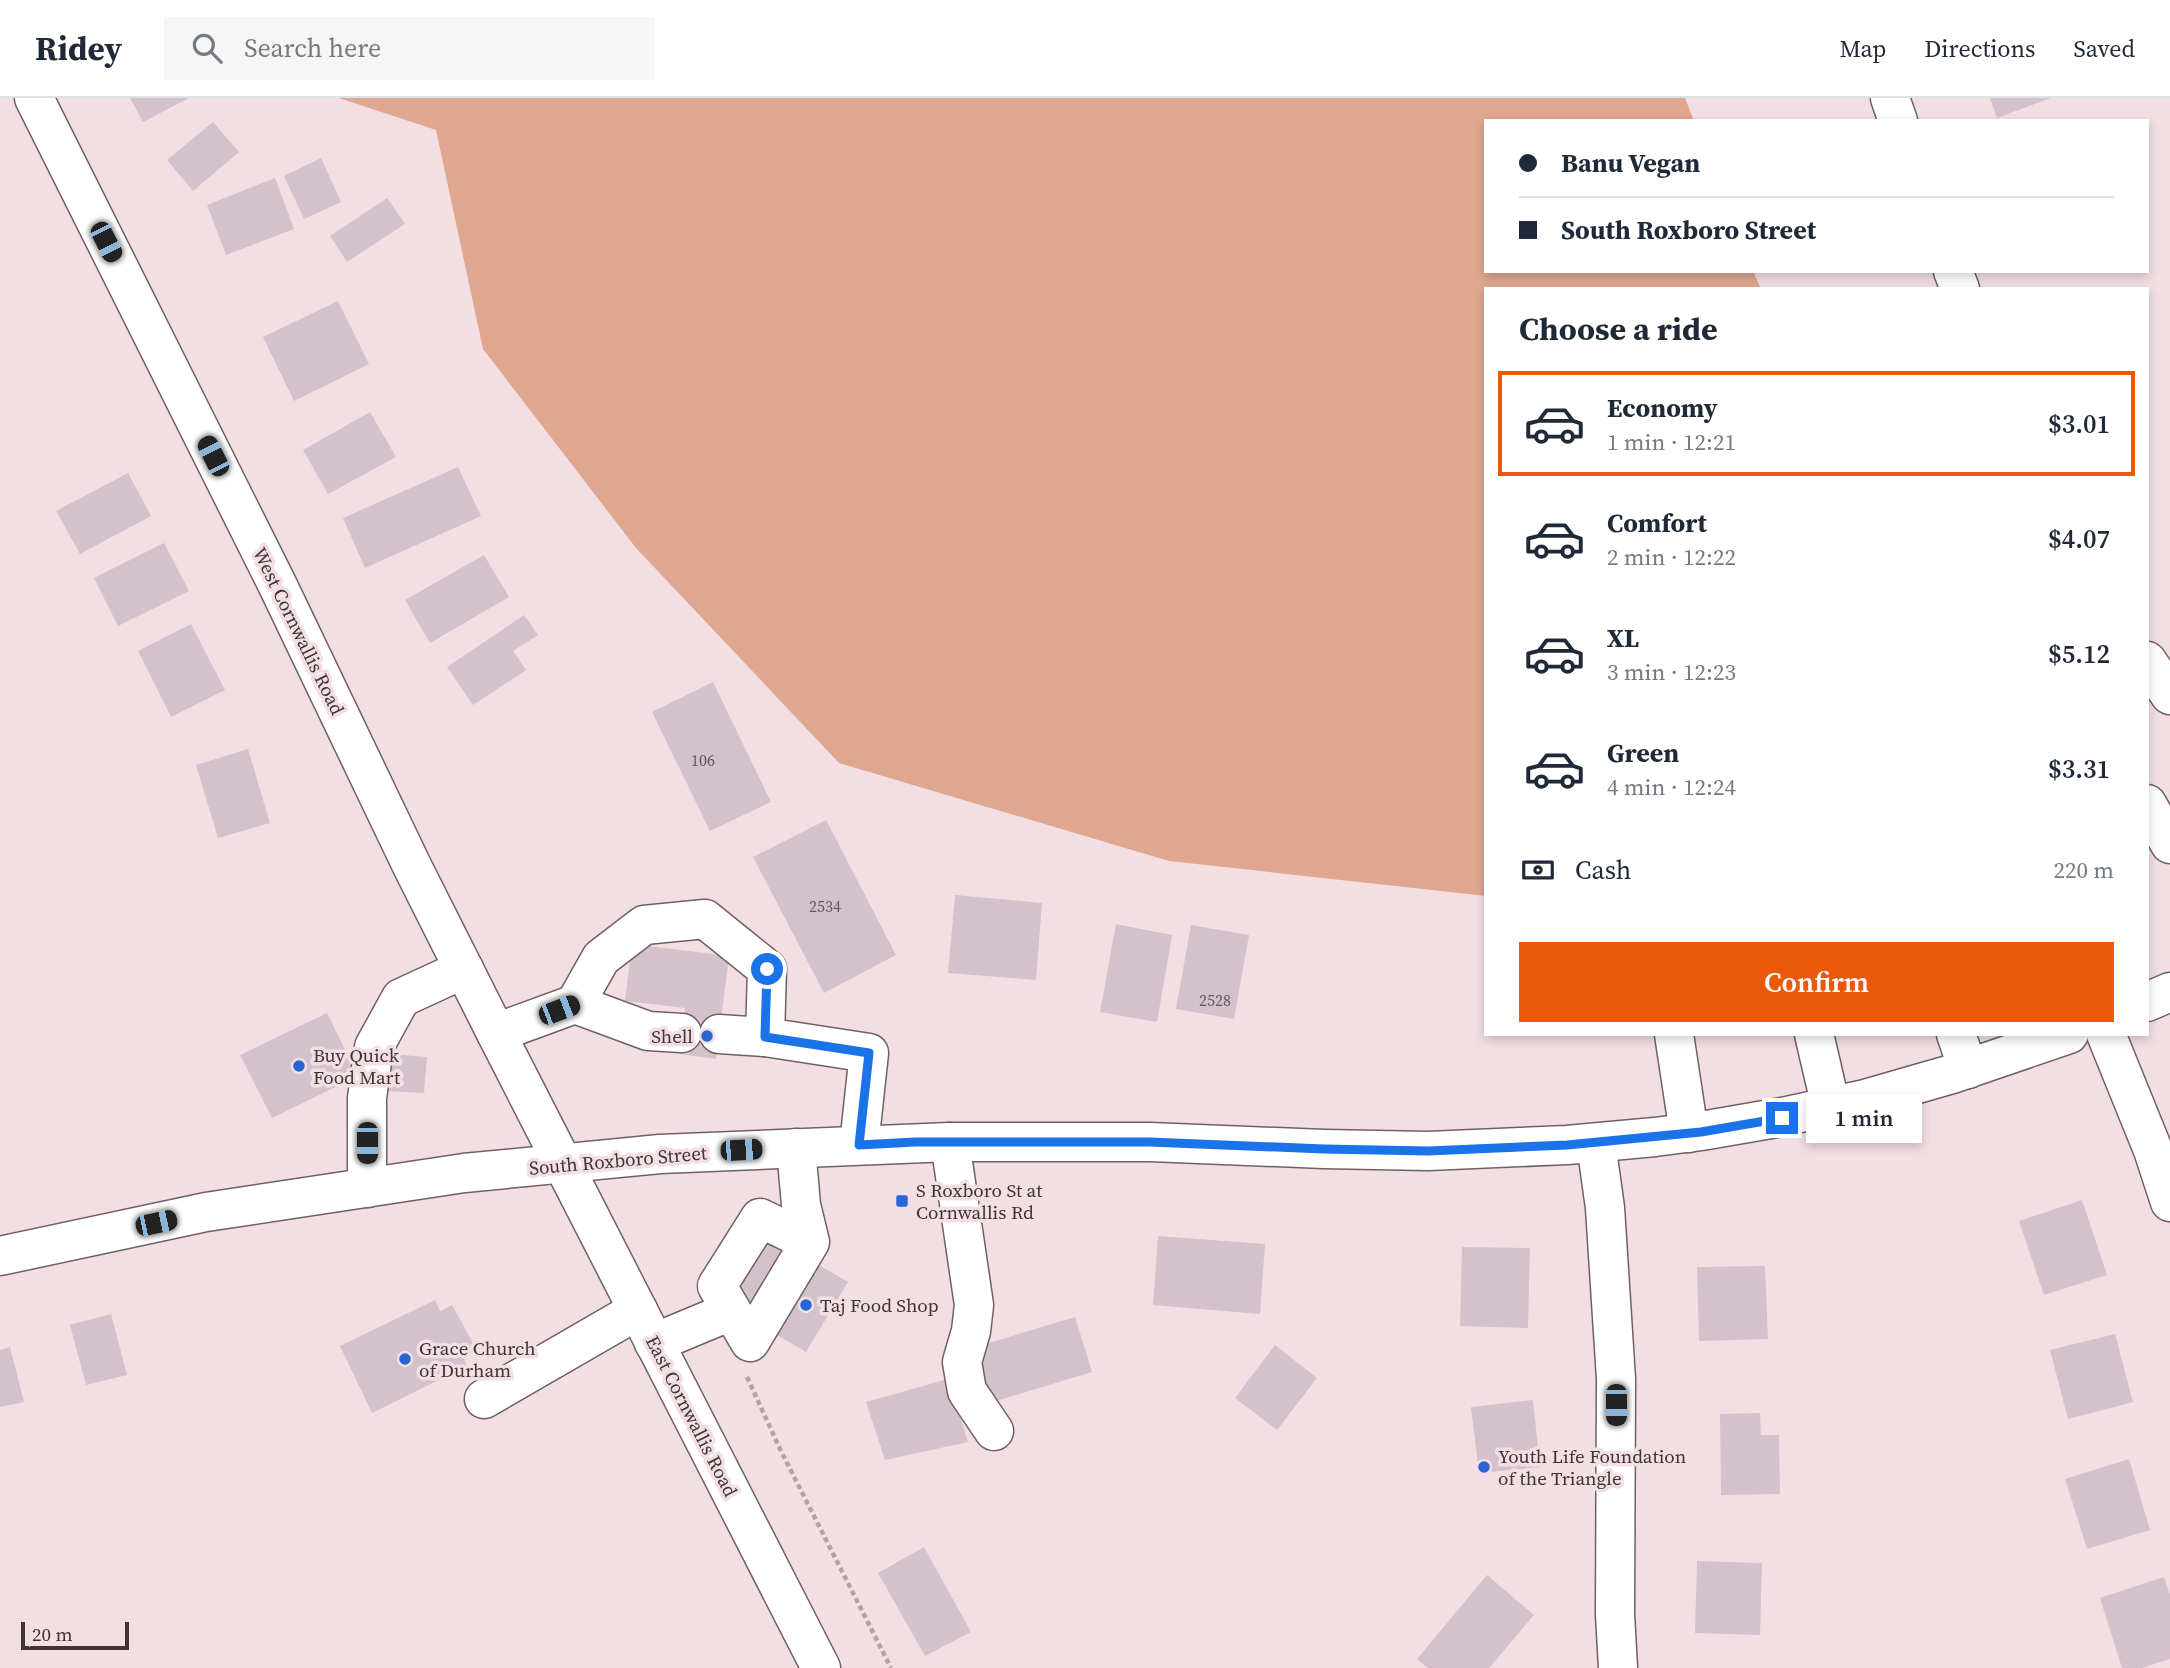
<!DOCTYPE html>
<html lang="en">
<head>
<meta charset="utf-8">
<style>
	:root { --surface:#fff; --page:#f6f6f7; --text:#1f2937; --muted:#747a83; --line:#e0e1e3; --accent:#ea580c }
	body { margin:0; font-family:"Source Serif 4",serif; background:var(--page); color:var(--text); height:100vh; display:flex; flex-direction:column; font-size:26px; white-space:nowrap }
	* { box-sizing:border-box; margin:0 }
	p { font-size:23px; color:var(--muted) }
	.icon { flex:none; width:38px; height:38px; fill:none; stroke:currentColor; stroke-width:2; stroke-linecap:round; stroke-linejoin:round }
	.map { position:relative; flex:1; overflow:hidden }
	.sheet { position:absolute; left:1484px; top:189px; width:665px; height:749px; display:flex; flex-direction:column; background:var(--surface); border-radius:0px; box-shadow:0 4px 10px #0003 }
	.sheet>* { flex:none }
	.banner { position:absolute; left:1484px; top:21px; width:665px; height:154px; border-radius:0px; box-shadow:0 4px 10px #0003; display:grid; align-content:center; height:154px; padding:0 35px; background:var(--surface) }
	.scale { position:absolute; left:21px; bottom:18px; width:108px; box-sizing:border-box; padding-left:7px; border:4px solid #3c3435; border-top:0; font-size:19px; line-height:24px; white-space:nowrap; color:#3c3435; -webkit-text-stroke:5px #f3dfe3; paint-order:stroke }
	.end { position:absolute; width:32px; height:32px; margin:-16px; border:9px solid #1a73e8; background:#fff; box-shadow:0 0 0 4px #fff }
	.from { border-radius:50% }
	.bubble { position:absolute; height:49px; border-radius:0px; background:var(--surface); box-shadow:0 4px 10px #0003; font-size:23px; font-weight:600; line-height:49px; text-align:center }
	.car { position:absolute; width:21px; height:42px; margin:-21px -10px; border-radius:9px; box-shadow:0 0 5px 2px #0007; background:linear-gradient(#222 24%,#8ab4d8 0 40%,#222 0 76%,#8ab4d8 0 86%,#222 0) }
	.banner b { display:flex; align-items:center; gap:24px; height:66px; font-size:26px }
	.banner b+b { border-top:2px solid var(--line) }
	.banner i { width:18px; height:18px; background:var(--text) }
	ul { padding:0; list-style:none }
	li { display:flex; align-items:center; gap:21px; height:105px; margin:0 14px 10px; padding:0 21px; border:4px solid transparent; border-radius:0px }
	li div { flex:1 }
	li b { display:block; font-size:26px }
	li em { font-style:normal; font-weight:600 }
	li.active { border-color:var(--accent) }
	li>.icon { width:63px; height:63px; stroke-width:1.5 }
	h2 { padding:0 35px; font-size:32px; line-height:84px }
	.pay { display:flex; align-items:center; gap:18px; height:77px; padding:0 35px; font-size:26px }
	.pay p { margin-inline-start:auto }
	.button { display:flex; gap:14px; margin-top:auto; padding:14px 35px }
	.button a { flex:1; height:80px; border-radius:0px; background:var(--accent); color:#fff; font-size:28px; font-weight:600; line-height:80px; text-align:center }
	header { display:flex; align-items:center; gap:42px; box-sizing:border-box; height:98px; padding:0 35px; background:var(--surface); border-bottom:2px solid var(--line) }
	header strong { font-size:33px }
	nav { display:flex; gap:38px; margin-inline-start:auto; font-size:24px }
	.search { width:490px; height:63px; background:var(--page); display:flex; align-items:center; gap:18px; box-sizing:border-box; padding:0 24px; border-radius:0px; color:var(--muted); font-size:26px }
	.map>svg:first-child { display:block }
	.forest { fill:#dfa78f }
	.building { fill:#d3c2cb }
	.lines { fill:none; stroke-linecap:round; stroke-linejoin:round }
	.minor-casing { stroke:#716063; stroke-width:41 }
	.path { stroke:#b2a2a5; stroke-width:4.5; stroke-dasharray:5 3.5; stroke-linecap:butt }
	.minor { stroke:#fff; stroke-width:38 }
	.route { stroke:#1a73e8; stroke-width:9 }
	.poi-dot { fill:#2864d2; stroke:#f3dfe3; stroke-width:2.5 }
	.labels { text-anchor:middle; stroke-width:7; stroke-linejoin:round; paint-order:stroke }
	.number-label { font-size:16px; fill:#62585a }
	.street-label { font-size:19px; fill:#3c3435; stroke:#f3dfe3 }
	.poi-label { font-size:19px; fill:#3c3435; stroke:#f3dfe3; text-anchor:start }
</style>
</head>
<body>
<header>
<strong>Ridey</strong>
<div class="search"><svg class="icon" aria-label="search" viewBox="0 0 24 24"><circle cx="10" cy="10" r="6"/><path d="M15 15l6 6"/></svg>Search here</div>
<nav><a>Map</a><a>Directions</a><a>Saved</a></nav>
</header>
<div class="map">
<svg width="2170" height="1570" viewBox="0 0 2170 1570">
	<rect width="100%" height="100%" fill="#f3dfe3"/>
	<!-- forest -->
	<path class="forest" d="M 339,0 L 1685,0 L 1694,23 L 1486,23 L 1486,173 L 1753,173 L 1761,191 L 1486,191 L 1486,798 L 1169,763 L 839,665 L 636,450 L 483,251 L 436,32 Z"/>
	<!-- building -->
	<g class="building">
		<path d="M 130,0 L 189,0 L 143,24 Z"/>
		<path d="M 1990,0 L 2051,0 L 1997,20 Z"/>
		<path d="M 213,24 L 239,54 L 193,93 L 167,62 Z"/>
		<path d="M 321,60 L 341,104 L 304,121 L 284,78 Z"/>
		<path d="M 275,80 L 294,131 L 226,157 L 207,107 Z"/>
		<path d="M 387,100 L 405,126 L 347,164 L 330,138 Z"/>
		<path d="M 338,203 L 369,266 L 294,303 L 263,239 Z"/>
		<path d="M 370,314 L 396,359 L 328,396 L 303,352 Z"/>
		<path d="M 458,369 L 481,418 L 365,470 L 343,420 Z"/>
		<path d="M 128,375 L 151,418 L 80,456 L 56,413 Z"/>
		<path d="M 164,445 L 189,493 L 118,528 L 94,480 Z"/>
		<path d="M 484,457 L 509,499 L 430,545 L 405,502 Z"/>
		<path d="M 524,517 L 538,537 L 513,553 L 526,572 L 473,607 L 447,569 Z"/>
		<path d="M 191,526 L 225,592 L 171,619 L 138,553 Z"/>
		<path d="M 713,584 L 771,704 L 710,733 L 652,614 Z"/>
		<path d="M 248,651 L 270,725 L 218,740 L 196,667 Z"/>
		<path d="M 826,722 L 896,857 L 824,895 L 753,759 Z"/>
		<path d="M 955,797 L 1042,805 L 1036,882 L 948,875 Z"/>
		<path d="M 1116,826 L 1172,837 L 1157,924 L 1100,914 Z"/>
		<path d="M 1191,827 L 1249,837 L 1234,921 L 1176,911 Z"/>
		<path d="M 632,846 L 729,858 L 716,961 L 679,956 L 685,910 L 625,903 Z"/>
		<path d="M 327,915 L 358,978 L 272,1020 L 240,957 Z"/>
		<path d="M 389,956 L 427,959 L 424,995 L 386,993 Z"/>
		<path d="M 2082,1102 L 2107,1177 L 2044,1197 L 2019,1123 Z"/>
		<path d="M 762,1138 L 795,1157 L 762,1216 L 729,1198 Z"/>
		<path d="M 1158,1138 L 1265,1146 L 1260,1216 L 1153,1207 Z"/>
		<path d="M 1462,1149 L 1530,1150 L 1528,1230 L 1460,1228 Z"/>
		<path d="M 807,1160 L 848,1184 L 806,1254 L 765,1230 Z"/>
		<path d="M 1765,1168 L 1768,1241 L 1699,1243 L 1697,1169 Z"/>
		<path d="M 435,1202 L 440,1213 L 452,1207 L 474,1247 L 461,1254 L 467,1268 L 372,1315 L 340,1248 Z"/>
		<path d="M 111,1216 L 127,1277 L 86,1287 L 70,1227 Z"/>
		<path d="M 1075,1219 L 1092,1274 L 986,1306 L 969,1251 Z"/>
		<path d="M 2115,1236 L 2133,1304 L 2068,1321 L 2050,1252 Z"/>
		<path d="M 1275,1247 L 1317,1280 L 1277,1332 L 1235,1300 Z"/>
		<path d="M 10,1249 L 24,1304 L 0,1309 L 0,1252 Z"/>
		<path d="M 948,1281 L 968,1344 L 885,1362 L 866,1304 Z"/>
		<path d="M 1533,1302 L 1540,1369 L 1479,1375 L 1471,1309 Z"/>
		<path d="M 1760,1315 L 1761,1337 L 1779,1337 L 1780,1396 L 1721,1397 L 1720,1316 Z"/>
		<path d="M 2129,1361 L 2150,1432 L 2087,1451 L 2065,1381 Z"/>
		<path d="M 924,1449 L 971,1534 L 925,1558 L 878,1475 Z"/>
		<path d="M 1697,1463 L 1762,1465 L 1760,1537 L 1695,1535 Z"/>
		<path d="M 1487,1477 L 1534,1517 L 1489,1570 L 1428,1570 L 1417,1561 Z"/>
		<path d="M 2164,1479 L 2170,1496 L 2170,1561 L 2142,1570 L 2122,1570 L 2100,1500 Z"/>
	</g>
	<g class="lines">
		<defs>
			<g id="minor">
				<path d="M 34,0 L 278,488 L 412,768 L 496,935 L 821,1570"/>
				<path d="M 1890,0 L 1898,23"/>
				<path d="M 1953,173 L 1960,191"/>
				<path d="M 2147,563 L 2170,597"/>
				<path d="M 2147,706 L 2170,746"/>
				<path d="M 2147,904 L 2170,894"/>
				<path d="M 575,906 L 648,933 L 682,935"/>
				<path d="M 496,935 L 575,906 L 601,860 L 644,827 L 705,821 L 767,871 L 765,939 L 869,955 L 859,1047"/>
				<path d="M 719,936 L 765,939"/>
				<path d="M 1674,936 L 1689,1035"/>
				<path d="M 1814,936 L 1831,1009"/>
				<path d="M 1956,936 L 1968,971"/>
				<path d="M 2106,936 L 2153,1052 L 2170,1104"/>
				<path d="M 950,1044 L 974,1207 L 971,1233 L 962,1264 L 967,1293 L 994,1333"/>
				<path d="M 1596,1045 L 1605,1110 L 1616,1281 L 1615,1516 L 1618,1570"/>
				<path d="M 796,1050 L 801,1107 L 810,1144 L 750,1244 L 717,1188 L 760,1120 L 810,1144"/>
				<path d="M 367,1090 L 367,1000 L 374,949 L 401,900 L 464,871"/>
				<path d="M 0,1158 L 206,1114 L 464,1075 L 660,1056 L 950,1044 L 1150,1044 L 1324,1051 L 1428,1053 L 1567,1047 L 1655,1039 L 1701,1033 L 1782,1019 L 1865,1001 L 1952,976 L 2069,936"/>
				<path d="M 654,1245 L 731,1213"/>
				<path d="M 484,1301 L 638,1212"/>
			</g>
		</defs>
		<!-- minor casing -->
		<use href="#minor" class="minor-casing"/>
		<!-- path -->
		<path class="path" d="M 747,1279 L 780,1351 L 891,1570"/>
		<!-- minor -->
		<use href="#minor" class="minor"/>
	</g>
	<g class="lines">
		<!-- route -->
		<path class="route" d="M 767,871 L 765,939 L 869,955 L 859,1047 L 915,1044 L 1150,1044 L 1324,1051 L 1428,1053 L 1567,1047 L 1701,1034 L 1782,1020"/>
	</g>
	<!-- markers -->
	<g class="poi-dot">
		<circle cx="707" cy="938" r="7"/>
		<circle cx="299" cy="968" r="7"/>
		<rect x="895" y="1096" width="14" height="14" rx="3.5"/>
		<circle cx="806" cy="1207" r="7"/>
		<circle cx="405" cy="1261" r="7"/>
		<circle cx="1484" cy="1369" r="7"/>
	</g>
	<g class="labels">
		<!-- number labels -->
		<g class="number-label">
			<text x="703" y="668">106</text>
			<text x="825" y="814">2534</text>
			<text x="1215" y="908">2528</text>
		</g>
		<!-- street labels -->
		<g class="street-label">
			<text transform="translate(299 533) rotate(64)" y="7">West Cornwallis Road</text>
			<text transform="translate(618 1062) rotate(-5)" y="7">South Roxboro Street</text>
			<text transform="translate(692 1318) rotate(63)" y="7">East Cornwallis Road</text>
		</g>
		<!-- poi labels -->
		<g class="poi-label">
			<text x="693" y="945" text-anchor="end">Shell</text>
			<text x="313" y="964">Buy Quick<tspan x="313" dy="22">Food Mart</tspan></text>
			<text x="916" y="1099">S Roxboro St at<tspan x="916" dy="22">Cornwallis Rd</tspan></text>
			<text x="820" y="1214">Taj Food Shop</text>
			<text x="419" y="1257">Grace Church<tspan x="419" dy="22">of Durham</tspan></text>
			<text x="1498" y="1365">Youth Life Foundation<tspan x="1498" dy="22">of the Triangle</tspan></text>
		</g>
	</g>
</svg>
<div class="scale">20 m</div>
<i class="end from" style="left:767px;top:871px"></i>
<i class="end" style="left:1782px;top:1020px"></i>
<div class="bubble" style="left:1806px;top:996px;width:116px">1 min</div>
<i class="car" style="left:106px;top:144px;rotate:153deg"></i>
<i class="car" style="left:213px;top:358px;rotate:333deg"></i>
<i class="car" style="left:559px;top:912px;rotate:69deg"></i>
<i class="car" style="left:367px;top:1045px;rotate:180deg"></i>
<i class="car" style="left:741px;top:1052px;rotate:87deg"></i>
<i class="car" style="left:156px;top:1125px;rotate:78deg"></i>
<i class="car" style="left:1616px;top:1307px;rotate:180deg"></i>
<div class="banner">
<b><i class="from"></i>Banu Vegan</b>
<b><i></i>South Roxboro Street</b>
</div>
<section class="sheet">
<h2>Choose a ride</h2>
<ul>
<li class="active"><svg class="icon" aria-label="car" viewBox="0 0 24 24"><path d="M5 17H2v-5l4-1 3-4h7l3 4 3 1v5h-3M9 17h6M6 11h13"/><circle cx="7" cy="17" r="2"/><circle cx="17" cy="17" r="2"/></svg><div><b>Economy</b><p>1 min · 12:21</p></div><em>$3.01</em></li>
<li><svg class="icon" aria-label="car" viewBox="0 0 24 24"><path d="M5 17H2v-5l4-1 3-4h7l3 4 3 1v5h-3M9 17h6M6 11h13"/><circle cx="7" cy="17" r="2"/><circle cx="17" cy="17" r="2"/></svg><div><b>Comfort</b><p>2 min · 12:22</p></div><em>$4.07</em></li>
<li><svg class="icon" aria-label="car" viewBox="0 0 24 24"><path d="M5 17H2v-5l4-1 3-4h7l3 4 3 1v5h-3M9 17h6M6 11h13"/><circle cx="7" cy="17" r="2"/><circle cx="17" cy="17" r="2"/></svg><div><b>XL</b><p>3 min · 12:23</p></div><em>$5.12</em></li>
<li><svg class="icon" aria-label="car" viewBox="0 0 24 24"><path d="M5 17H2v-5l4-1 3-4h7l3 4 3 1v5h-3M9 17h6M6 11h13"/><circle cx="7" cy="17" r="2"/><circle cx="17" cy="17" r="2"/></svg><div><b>Green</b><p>4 min · 12:24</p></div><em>$3.31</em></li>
</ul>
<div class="pay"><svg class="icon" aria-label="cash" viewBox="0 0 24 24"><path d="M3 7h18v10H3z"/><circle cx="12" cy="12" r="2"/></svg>Cash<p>220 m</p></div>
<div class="button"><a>Confirm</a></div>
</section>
</div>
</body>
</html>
